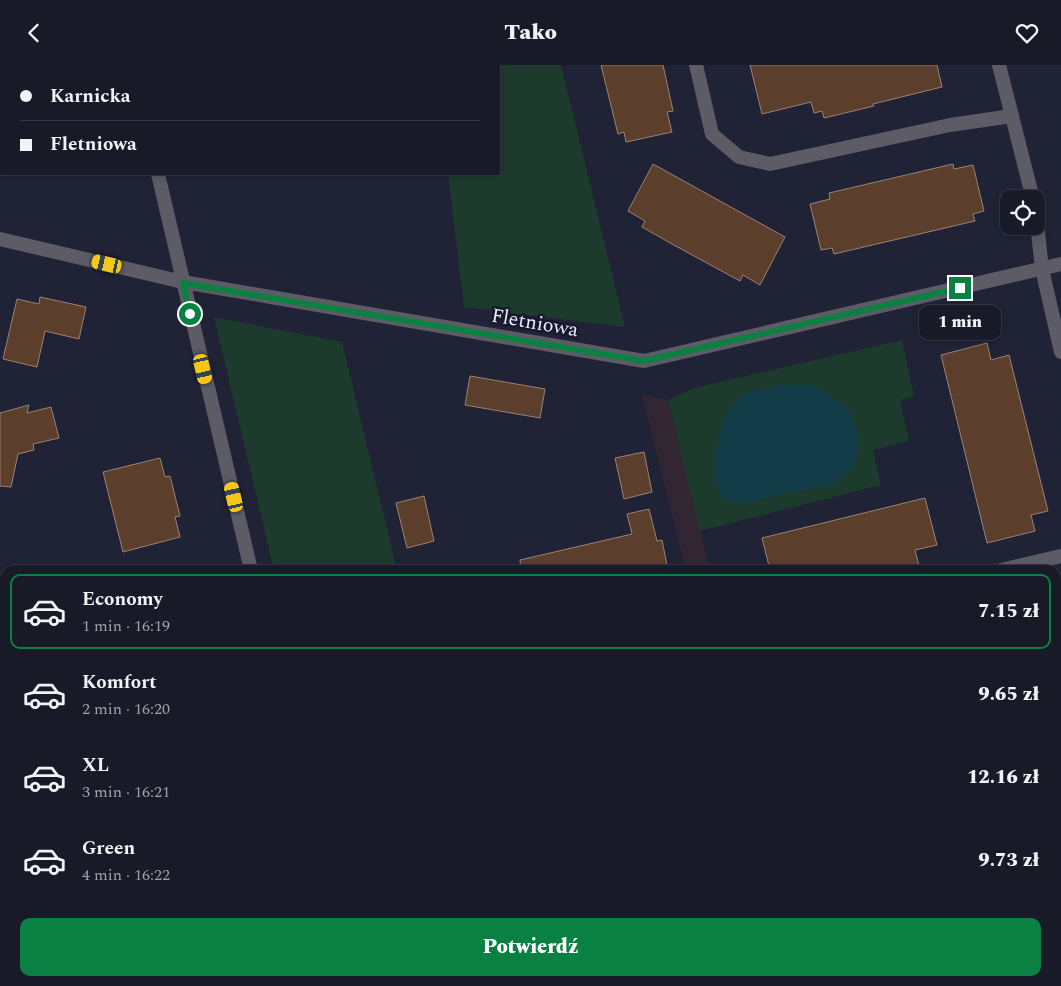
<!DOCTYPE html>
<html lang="pl">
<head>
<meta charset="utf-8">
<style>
	:root { --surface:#181a28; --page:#252734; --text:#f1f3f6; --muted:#9fa1a8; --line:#363845; --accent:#0b8043 }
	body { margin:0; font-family:Spectral,serif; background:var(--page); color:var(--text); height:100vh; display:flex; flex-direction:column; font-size:19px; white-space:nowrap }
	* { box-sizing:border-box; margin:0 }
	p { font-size:16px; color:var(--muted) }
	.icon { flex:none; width:28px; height:28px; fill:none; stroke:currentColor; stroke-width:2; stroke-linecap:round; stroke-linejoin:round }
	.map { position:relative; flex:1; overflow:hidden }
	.details { position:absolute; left:0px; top:500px; width:1061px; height:421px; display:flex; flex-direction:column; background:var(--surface); border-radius:15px 15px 0 0; box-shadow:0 2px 8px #0003,0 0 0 1px var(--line) }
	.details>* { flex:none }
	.top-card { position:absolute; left:0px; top:0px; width:500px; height:110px; box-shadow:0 2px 8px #0003,0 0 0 1px var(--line); display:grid; align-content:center; height:110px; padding:0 20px; background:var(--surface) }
	.buttons { position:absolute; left:1000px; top:125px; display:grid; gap:10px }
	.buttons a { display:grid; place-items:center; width:45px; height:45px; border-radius:10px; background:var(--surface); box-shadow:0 2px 8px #0003,0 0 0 1px var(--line); font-size:25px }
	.end { position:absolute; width:22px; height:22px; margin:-11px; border:6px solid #0b8043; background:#fff; box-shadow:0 0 0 2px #fff }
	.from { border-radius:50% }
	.bubble { position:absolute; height:35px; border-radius:10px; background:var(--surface); box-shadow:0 2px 8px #0003,0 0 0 1px var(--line); font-size:16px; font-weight:800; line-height:35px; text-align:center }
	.car { position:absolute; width:15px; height:30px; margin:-15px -8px; border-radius:6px; box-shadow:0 0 4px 1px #0007; background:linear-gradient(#f5c518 24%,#345 0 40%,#f5c518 0 76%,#345 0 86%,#f5c518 0) }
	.top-card b { display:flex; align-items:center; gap:18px; height:48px; font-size:19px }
	.top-card b+b { border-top:1px solid var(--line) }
	.top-card i { width:12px; height:12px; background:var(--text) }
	ul { padding:9px 0 0; list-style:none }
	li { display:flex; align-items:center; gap:15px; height:75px; margin:0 10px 8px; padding:0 10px; border:2px solid transparent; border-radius:10px }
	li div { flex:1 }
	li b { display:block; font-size:19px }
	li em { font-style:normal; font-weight:800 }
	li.active { border-color:var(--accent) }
	li>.icon { width:45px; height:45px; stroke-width:1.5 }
	.primary-button { display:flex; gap:10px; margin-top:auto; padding:10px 20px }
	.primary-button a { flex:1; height:58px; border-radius:10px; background:var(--accent); color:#fff; font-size:20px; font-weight:800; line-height:58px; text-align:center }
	header { display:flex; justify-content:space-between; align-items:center; height:65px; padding:0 20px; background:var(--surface); font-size:22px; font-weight:800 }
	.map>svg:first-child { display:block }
	.commercial { fill:#332633 }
	.green { fill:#1d3b2c; fill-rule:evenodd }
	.water { fill:#143d4a }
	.building { fill:#5b3e2b; stroke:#9b8273 }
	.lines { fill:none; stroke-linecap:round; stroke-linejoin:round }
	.service { stroke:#5d5b66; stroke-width:14 }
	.minor { stroke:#5d5b66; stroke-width:14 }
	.route { stroke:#0b8043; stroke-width:6 }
	.labels { text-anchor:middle; stroke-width:5; stroke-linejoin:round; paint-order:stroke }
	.street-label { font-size:20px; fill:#ebedfb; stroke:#17182b }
</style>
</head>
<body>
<header><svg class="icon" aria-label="back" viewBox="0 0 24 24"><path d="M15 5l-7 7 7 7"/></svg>Tako<svg class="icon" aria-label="heart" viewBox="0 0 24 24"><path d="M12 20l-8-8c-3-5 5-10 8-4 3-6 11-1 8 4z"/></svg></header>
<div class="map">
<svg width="1061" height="921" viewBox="0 0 1061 921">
	<rect width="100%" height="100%" fill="#202236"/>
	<!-- commercial -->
	<g class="commercial">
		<path d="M 642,330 L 668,335 L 708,496 L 724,505 L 686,505 Z"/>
		<path d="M 370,916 L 780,916 L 781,921 L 371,921 Z"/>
	</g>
	<!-- green -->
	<g class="green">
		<path d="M 335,0 L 561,0 L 625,262 L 464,242 L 448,109 L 499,109 L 499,1 L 335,1 Z"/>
		<path d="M 214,252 L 342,277 L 397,505 L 274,505 Z"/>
		<path d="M 902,275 L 914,331 L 900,335 L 909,376 L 873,385 L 881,420 L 700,466 L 668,335 L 694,323 ZM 781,320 L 815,320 L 848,343 Z"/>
		<path d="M 1061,602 L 1061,728 L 1056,729 L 1056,604 Z"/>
	</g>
	<!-- water -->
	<path class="water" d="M 778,320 L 815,320 L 848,343 L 857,366 L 859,386 L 854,402 L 833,419 L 736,439 L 721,432 L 716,417 L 716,384 L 725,351 L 734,338 L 748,328 Z"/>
	<!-- building -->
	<g class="building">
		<path d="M 601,0 L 663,0 L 673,46 L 667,47 L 672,67 L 626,77 L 624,67 L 618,69 Z"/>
		<path d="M 750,0 L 937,0 L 942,22 L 873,39 L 874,41 L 824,53 L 822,46 L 814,48 L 811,37 L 762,49 Z"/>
		<path d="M 653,99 L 785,172 L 760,220 L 743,210 L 740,216 L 672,179 L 642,162 L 645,156 L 628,146 Z"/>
		<path d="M 953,99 L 954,104 L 973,100 L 984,146 L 973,149 L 975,156 L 834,189 L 832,183 L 821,185 L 810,139 L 830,134 L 829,128 Z"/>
		<path d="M 40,232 L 86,242 L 79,274 L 45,266 L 37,302 L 3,294 L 17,234 L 39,239 Z"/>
		<path d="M 987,278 L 991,295 L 1009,290 L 1048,446 L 1031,450 L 1035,466 L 987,478 L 941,290 Z"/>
		<path d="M 470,311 L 545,324 L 540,353 L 465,340 Z"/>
		<path d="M 29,340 L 27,348 L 51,342 L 59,373 L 33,379 L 34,385 L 18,389 L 11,422 L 0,421 L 0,348 Z"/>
		<path d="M 644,387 L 652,427 L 624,434 L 615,393 Z"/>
		<path d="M 160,393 L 165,412 L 170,411 L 180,451 L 175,452 L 180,472 L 123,487 L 103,407 Z"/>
		<path d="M 424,431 L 434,476 L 407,483 L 396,438 Z"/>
		<path d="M 925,433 L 937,480 L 915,485 L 920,505 L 770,505 L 762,473 Z"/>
		<path d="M 649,444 L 657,476 L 662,475 L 668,505 L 521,505 L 520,495 L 632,469 L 627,449 Z"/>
	</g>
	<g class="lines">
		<!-- service -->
		<g class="service">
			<path d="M 696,0 L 712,69 L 739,92 L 770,99 L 950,60 L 1012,51"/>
			<path d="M 1001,505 L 1061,491"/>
		</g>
		<!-- minor -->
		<g class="minor">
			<path d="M 133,0 L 133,1"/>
			<path d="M 999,0 L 1033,134"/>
			<path d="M 158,109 L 251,505"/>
			<path d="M 1036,149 L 1042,204 L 1061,287"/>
			<path d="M 0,174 L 183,217 L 644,296 L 1061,199"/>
			<path d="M 0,701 L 5,700"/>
			<path d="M 349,916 L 350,921"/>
		</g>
	</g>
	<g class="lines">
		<!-- route -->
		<path class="route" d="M 190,249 L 183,218 L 644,296 L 960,223"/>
	</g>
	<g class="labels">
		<!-- street labels -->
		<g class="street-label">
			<text transform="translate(535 257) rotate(10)" y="7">Fletniowa</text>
		</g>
	</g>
</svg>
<div class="buttons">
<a><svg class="icon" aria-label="locate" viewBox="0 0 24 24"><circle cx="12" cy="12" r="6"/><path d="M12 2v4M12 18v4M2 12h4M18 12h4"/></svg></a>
</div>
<i class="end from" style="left:190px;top:249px"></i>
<i class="end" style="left:960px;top:223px"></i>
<div class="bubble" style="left:919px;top:240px;width:82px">1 min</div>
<i class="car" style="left:107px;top:199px;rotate:283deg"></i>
<i class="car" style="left:203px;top:304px;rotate:167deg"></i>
<i class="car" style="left:234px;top:432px;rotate:347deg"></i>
<div class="top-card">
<b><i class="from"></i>Karnicka</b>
<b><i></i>Fletniowa</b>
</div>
<section class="details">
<ul>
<li class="active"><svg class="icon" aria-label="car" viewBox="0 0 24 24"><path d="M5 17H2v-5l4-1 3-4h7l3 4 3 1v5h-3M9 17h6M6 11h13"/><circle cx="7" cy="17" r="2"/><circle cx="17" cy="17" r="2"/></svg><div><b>Economy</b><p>1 min · 16:19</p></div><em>7.15 zł</em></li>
<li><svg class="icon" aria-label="car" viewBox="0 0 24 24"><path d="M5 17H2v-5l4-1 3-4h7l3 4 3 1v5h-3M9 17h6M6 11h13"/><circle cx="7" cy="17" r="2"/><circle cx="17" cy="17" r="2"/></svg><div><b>Komfort</b><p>2 min · 16:20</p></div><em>9.65 zł</em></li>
<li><svg class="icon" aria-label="car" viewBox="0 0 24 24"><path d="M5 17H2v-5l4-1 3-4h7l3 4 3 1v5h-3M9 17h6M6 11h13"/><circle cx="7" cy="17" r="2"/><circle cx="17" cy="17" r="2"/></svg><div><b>XL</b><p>3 min · 16:21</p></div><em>12.16 zł</em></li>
<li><svg class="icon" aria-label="car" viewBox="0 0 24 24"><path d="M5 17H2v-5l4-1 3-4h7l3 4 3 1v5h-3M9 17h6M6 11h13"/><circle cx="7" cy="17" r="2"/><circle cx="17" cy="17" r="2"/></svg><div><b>Green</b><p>4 min · 16:22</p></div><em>9.73 zł</em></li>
</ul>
<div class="primary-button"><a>Potwierdź</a></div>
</section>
</div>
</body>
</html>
